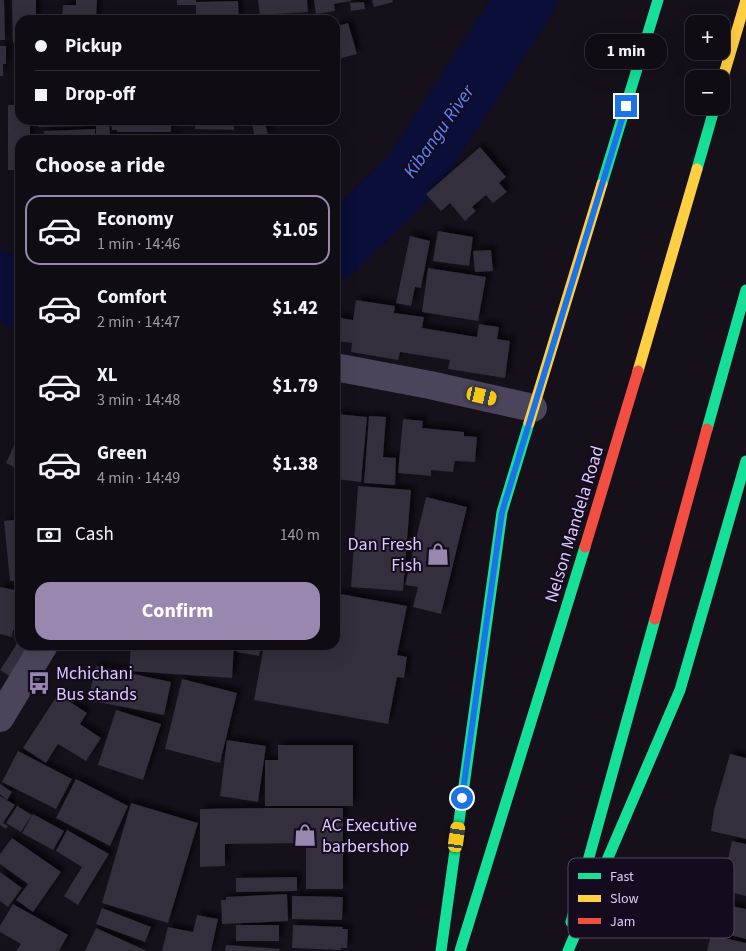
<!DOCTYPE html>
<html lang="en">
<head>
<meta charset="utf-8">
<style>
	:root { --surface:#100c14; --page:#19151d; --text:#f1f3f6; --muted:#9c9ba0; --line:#302c34; --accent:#9888af }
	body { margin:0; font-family:"Source Sans 3",sans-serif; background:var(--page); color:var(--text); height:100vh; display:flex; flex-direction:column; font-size:19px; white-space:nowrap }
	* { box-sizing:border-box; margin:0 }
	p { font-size:16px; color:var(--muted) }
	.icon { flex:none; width:28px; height:28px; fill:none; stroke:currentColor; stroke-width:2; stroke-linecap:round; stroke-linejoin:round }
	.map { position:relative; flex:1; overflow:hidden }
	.drawer { position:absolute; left:15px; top:135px; width:325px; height:515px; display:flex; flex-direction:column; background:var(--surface); border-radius:15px; box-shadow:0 5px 20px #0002,0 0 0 1px var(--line) }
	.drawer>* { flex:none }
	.hud { position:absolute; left:15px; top:15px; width:325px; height:110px; border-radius:15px; box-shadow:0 5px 20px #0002,0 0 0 1px var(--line); display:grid; align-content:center; height:110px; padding:0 20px; background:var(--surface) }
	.controls { position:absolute; left:685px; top:15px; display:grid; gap:10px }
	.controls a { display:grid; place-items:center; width:45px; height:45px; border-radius:10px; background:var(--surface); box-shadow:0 5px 20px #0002,0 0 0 1px var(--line); font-size:25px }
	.end { position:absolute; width:22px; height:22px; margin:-11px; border:6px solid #1a73e8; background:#fff; box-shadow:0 0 0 2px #fff }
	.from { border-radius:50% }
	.bubble { position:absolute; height:35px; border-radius:15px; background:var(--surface); box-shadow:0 5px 20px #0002,0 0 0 1px var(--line); font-size:16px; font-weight:700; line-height:35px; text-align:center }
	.car { position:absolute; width:15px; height:30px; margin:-15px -8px; border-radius:6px; box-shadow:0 0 4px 1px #0007; background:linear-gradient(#f5c518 24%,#345 0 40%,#f5c518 0 76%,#345 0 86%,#f5c518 0) }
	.hud b { display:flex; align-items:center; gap:18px; height:48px; font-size:19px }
	.hud b+b { border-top:1px solid var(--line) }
	.hud i { width:12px; height:12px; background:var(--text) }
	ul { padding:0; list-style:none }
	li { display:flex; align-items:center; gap:15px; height:70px; margin:0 10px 8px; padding:0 10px; border:2px solid transparent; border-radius:15px }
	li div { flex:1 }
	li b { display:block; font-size:19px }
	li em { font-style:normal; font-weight:700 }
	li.on { border-color:var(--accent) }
	li>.icon { width:45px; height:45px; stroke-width:1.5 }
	h2 { padding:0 20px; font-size:22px; line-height:60px }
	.pay { display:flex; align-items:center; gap:12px; height:55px; padding:0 20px; font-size:19px }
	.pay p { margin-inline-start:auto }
	.cta { display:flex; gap:10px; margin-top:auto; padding:10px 20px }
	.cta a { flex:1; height:58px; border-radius:15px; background:var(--accent); color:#fff; font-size:20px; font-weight:700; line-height:58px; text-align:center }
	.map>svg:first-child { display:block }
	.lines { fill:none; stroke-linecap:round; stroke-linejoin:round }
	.river { stroke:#0a0e38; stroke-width:60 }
	.building { fill:#342d3d; filter:url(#shadow) }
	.street { stroke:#4b455b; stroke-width:28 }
	.fast { stroke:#16e098; stroke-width:11 }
	.slow { stroke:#ffcf43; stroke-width:11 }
	.jam { stroke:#f24e42; stroke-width:11 }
	.route { stroke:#1a73e8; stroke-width:6 }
	.labels { text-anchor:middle; stroke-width:4; stroke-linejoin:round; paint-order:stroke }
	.street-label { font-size:18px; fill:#dec9ff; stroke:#140c1e }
	.poi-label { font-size:18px; fill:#dec9ff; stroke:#140c1e; text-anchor:start }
	.water-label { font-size:19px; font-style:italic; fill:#5785ff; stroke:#140c1e }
	.key { fill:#140c1e; stroke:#514562; stroke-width:1 }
	.key-label { font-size:14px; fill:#dec9ff }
</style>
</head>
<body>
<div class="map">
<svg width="746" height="951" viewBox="0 0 746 951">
	<defs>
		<filter id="shadow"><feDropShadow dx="4.5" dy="-4.5" stdDeviation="2.5" flood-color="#0009"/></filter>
	</defs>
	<rect width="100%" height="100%" fill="#15101a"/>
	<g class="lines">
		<!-- river -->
		<g class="river">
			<path d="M 335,250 L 412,174 L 526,0"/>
			<path d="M 0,281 L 20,299"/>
		</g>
	</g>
	<!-- building -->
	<g class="building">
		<path d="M 0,0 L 4,0 L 5,40 L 0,40 Z"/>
		<path d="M 12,0 L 36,0 L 36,20 L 20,20 L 20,43 L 13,43 Z"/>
		<path d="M 76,0 L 97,0 L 96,20 L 62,20 L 63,5 L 76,5 Z"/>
		<path d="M 177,0 L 196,0 L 196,2 L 238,1 L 239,20 L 196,20 L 196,5 L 177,5 Z"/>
		<path d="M 258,0 L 307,0 L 308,12 L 260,15 Z"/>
		<path d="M 314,0 L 351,0 L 351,1 L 334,4 L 335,11 L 316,14 Z"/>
		<path d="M 372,0 L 392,0 L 393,2 L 374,7 Z"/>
		<path d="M 364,2 L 365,9 L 351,11 L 350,3 Z"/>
		<path d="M 348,23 L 357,54 L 338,59 L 335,50 L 335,27 Z"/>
		<path d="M 0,46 L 6,46 L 6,64 L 3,64 L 3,76 L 0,76 Z"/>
		<path d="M 8,105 L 20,105 L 20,120 L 30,120 L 30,140 L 20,140 L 20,170 L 8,170 Z"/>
		<path d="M 38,120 L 89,120 L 89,126 L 38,127 Z"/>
		<path d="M 96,120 L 109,120 L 110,134 L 96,135 Z"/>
		<path d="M 111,120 L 171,120 L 171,132 L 117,132 L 117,130 L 112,130 Z"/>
		<path d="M 195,120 L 234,120 L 234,130 L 195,129 Z"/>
		<path d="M 265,122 L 268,135 L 255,138 L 252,124 Z"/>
		<path d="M 95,129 L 95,140 L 44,140 L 44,131 Z"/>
		<path d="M 177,135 L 177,140 L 97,140 L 97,137 Z"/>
		<path d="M 480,147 L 506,177 L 499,183 L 507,192 L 493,203 L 486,195 L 472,207 L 476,211 L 465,221 L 450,203 L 441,211 L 426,194 Z"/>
		<path d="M 438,231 L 473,237 L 469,266 L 433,261 Z"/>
		<path d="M 410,236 L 430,241 L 421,288 L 415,287 L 411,306 L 396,303 Z"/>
		<path d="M 491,250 L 493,271 L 475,272 L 473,251 Z"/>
		<path d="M 428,268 L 486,277 L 478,321 L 422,312 Z"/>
		<path d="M 356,300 L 395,306 L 394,313 L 424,317 L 422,328 L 477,337 L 479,324 L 499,327 L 497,339 L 510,341 L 505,378 L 448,369 L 450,360 L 400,352 L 398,360 L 351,352 L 352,343 L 335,341 L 335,317 L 353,320 Z"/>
		<path d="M 337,414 L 367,417 L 361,482 L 335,479 L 335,439 Z"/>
		<path d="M 369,416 L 386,417 L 383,457 L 396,458 L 395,485 L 364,483 Z"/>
		<path d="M 403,419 L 423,421 L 422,428 L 464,432 L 464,436 L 477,437 L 475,462 L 455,461 L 453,472 L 431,470 L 431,476 L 398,473 Z"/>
		<path d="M 20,432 L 20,470 L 6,463 Z"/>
		<path d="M 358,486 L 411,490 L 403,591 L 351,587 Z"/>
		<path d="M 426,497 L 467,507 L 441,614 L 413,607 L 418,587 L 405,585 Z"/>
		<path d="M 20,519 L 20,581 L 10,581 L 4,521 Z"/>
		<path d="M 0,587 L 20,591 L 20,631 L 13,630 L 12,637 L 0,634 Z"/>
		<path d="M 335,593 L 407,606 L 397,655 L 407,657 L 404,678 L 397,677 L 388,724 L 254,700 L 264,645 L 335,645 Z"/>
		<path d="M 20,639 L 20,645 L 36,645 L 14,679 L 0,670 Z"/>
		<path d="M 131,645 L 234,645 L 232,678 L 129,671 Z"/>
		<path d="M 238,645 L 261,645 L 259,656 L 237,652 Z"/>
		<path d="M 96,666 L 171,682 L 164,715 L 88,700 Z"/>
		<path d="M 182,679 L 237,693 L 220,763 L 165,749 Z"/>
		<path d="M 58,694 L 87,713 L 80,724 L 101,738 L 86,761 L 58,744 L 46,763 L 23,748 Z"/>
		<path d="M 116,710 L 161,724 L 143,780 L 98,765 Z"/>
		<path d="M 227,740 L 266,746 L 258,802 L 220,796 Z"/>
		<path d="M 278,745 L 353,745 L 353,806 L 265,806 L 265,760 L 278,760 Z"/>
		<path d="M 18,751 L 72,779 L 56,809 L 2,782 Z"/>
		<path d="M 730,754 L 746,758 L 746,839 L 711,831 L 714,810 Z"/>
		<path d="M 76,779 L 128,806 L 110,846 L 56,818 Z"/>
		<path d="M 0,784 L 12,792 L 7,800 L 0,794 Z"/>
		<path d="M 0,796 L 15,805 L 3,823 L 8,826 L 6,829 L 0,825 Z"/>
		<path d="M 131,803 L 198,823 L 168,923 L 102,903 Z"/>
		<path d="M 17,806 L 32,815 L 21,832 L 6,823 Z"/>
		<path d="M 265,808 L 343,808 L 343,889 L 306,889 L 306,843 L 225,844 L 225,866 L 200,867 L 200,809 Z"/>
		<path d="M 33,814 L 64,831 L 53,850 L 22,833 Z"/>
		<path d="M 67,830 L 109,854 L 78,905 L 64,896 L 82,867 L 56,851 Z"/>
		<path d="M 12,838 L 61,872 L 33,912 L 16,900 L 28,884 L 0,864 L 0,854 Z"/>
		<path d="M 732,841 L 746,844 L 746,896 L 721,890 Z"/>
		<path d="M 0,872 L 22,888 L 8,907 L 0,901 Z"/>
		<path d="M 297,877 L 297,891 L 236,892 L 236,878 Z"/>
		<path d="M 287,894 L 288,921 L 222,924 L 221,900 L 226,900 L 226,897 Z"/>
		<path d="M 292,896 L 343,897 L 342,920 L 292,919 Z"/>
		<path d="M 713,902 L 746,909 L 746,939 L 706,929 Z"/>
		<path d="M 13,904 L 68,935 L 59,951 L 16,951 L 21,944 L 0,932 L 0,926 Z"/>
		<path d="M 102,908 L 151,927 L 145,942 L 96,924 Z"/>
		<path d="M 197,915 L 218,919 L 211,951 L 162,951 L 168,927 L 193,932 Z"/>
		<rect x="236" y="925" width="43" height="16"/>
		<path d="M 293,925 L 343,927 L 342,929 L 348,929 L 347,948 L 341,948 L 341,950 L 292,948 Z"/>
		<path d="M 96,928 L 147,951 L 85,951 Z"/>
		<path d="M 711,935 L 746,943 L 746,951 L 707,951 Z"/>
		<path d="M 226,945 L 280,949 L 279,951 L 225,951 Z"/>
	</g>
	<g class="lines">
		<!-- street -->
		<g class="street">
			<path d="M 335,367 L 430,385 L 533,408"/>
			<path d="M 0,718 L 44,645"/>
		</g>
		<!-- fast -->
		<g class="fast">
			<path d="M 697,169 L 715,106"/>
			<path d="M 602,184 L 658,0"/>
			<path d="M 707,429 L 746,290"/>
			<path d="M 571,922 L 655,619"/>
			<path d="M 441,951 L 502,512 L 529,423"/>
			<path d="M 460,951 L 585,547"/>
			<path d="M 568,951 L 680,690 L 746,461"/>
		</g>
		<!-- slow -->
		<g class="slow">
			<path d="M 721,84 L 746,0"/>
			<path d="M 638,371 L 697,169"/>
			<path d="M 529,423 L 602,184"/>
		</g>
		<!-- jam -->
		<g class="jam">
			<path d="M 585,547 L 638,371"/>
			<path d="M 655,619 L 707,429"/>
		</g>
	</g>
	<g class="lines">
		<!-- route -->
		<path class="route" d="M 462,798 L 502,512 L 626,106"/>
	</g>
	<!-- icons -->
	<defs>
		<symbol id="shop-bare" viewBox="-9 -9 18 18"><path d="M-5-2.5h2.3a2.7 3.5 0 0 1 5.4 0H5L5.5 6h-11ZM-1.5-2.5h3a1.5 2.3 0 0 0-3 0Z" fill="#9888af" stroke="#140c1e" stroke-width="2.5" paint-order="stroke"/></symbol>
		<symbol id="bus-bare" viewBox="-9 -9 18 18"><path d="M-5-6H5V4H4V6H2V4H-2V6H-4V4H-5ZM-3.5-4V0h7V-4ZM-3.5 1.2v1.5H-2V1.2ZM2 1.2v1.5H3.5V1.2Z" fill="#9888af" stroke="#140c1e" stroke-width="2.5" paint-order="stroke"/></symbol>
	</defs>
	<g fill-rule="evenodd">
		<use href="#shop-bare" x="422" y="538" width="32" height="32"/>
		<use href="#bus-bare" x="23" y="667" width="32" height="32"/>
		<use href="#shop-bare" x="289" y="819" width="32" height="32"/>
	</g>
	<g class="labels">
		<!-- street labels -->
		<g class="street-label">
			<text transform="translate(574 524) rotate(-73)" y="6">Nelson Mandela Road</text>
		</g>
		<!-- poi labels -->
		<g class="poi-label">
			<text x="422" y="550" text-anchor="end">Dan Fresh<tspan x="422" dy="21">Fish</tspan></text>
			<text x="56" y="679">Mchichani<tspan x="56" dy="21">Bus stands</tspan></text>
			<text x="322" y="831">AC Executive<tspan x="322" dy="21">barbershop</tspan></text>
		</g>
		<!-- water labels -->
		<g class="water-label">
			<text transform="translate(438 131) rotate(-55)" y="7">Kibangu River</text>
		</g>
	</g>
	<!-- legend -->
	<rect x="568" y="858" width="166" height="80" rx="8" class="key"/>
	<rect x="578" y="873" width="23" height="6" fill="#16e098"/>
	<rect x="578" y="895" width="23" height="7" fill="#ffcf43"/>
	<rect x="578" y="918" width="23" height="6" fill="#f24e42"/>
	<g class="key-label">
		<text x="610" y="881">Fast</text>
		<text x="610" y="903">Slow</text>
		<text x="610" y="926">Jam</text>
	</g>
</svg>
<div class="controls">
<a>+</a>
<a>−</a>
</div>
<i class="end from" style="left:462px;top:798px"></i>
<i class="end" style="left:626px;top:106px"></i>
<div class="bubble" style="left:585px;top:34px;width:82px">1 min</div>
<i class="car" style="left:482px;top:396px;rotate:103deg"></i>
<i class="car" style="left:457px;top:837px;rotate:8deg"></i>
<div class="hud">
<b><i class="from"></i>Pickup</b>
<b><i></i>Drop-off</b>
</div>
<section class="drawer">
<h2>Choose a ride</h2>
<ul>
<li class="on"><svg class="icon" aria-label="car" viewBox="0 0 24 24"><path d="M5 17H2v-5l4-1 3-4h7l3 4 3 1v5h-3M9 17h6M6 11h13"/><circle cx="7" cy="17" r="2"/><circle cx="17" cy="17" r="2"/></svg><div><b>Economy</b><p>1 min · 14:46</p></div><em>$1.05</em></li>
<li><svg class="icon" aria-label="car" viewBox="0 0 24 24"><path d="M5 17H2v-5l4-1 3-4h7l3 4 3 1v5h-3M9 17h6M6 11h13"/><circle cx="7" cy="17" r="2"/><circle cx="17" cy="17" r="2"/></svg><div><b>Comfort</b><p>2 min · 14:47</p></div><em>$1.42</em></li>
<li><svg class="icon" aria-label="car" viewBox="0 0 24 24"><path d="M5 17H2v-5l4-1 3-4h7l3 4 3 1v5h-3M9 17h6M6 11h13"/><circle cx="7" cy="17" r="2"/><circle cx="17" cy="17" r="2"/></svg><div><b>XL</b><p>3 min · 14:48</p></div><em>$1.79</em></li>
<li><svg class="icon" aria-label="car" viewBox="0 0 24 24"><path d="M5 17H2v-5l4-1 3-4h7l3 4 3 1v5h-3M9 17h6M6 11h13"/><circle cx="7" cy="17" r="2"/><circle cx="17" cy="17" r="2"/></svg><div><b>Green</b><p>4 min · 14:49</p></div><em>$1.38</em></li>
</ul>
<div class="pay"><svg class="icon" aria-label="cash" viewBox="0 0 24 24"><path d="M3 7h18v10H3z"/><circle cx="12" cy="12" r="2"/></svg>Cash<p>140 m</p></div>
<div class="cta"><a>Confirm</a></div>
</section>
</div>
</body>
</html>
